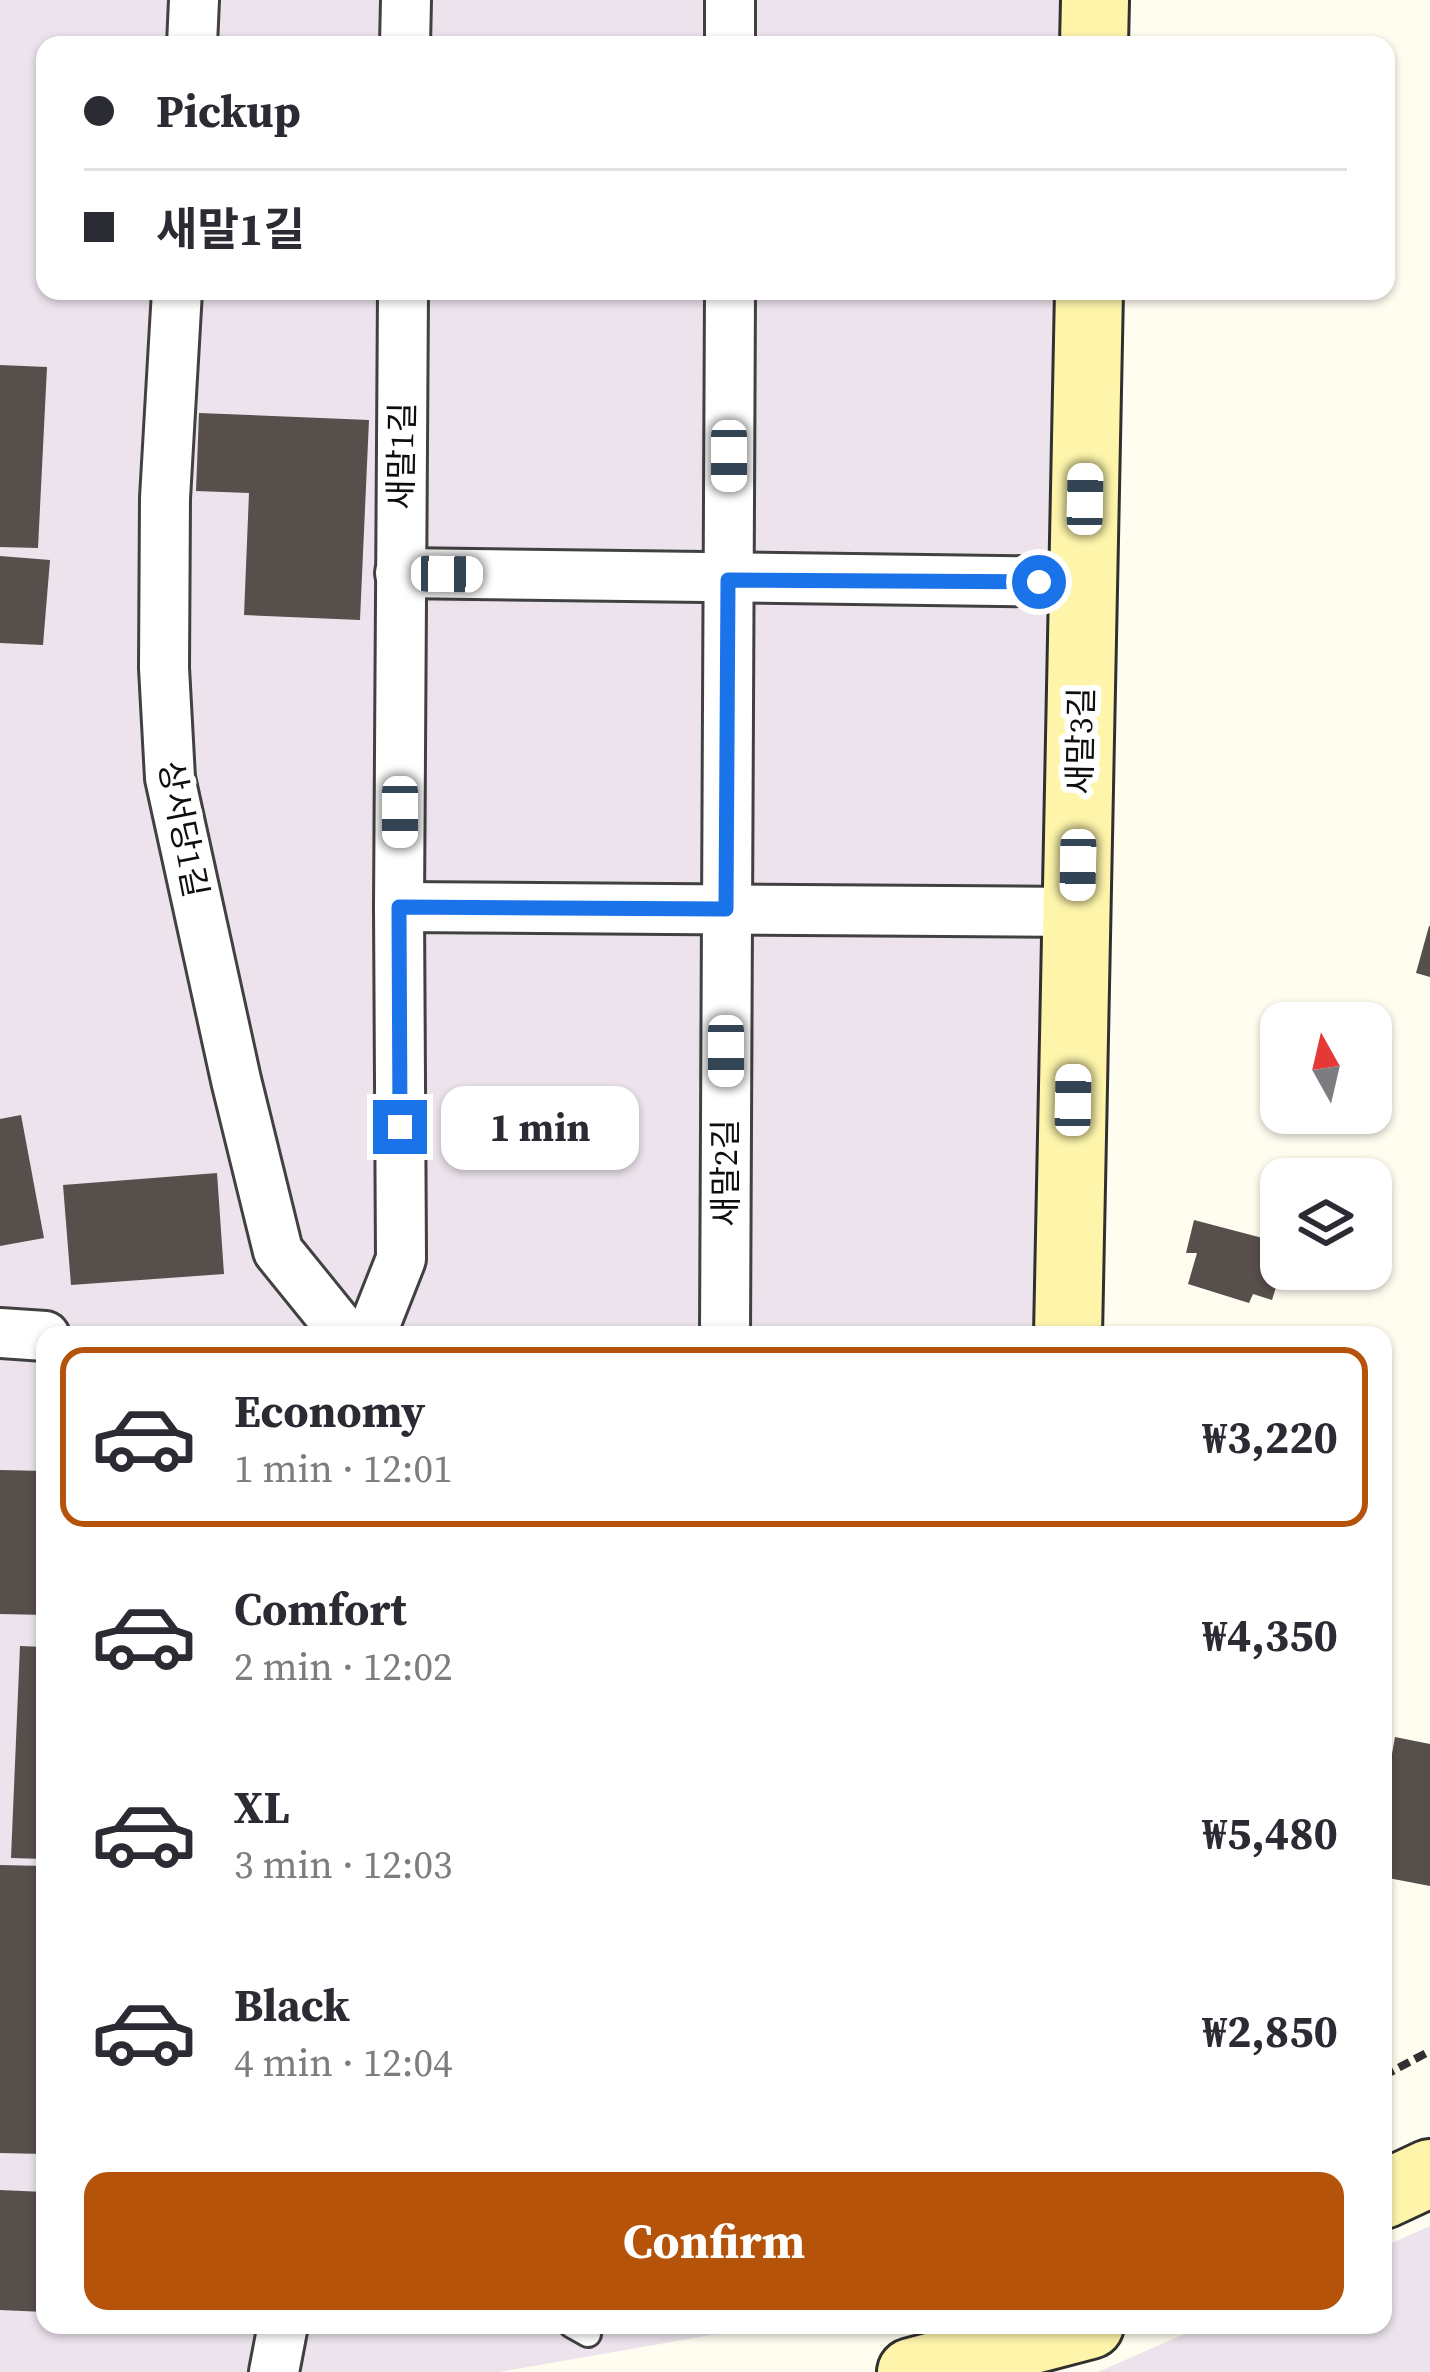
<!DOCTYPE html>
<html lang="en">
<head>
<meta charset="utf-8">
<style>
	:root { --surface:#fff; --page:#f7f7f7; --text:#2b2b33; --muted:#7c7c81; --line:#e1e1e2; --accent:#b45309 }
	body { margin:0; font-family:"Source Serif 4","Noto Sans KR",serif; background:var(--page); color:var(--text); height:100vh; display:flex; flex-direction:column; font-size:45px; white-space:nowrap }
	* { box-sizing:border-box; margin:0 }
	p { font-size:39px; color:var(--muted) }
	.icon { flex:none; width:66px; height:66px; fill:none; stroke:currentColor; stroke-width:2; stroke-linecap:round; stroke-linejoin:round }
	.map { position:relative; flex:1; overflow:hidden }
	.side { position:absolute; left:36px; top:1326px; width:1356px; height:1008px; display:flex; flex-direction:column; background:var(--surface); border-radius:24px; box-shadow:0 3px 9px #0004 }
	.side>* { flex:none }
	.banner { position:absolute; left:36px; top:36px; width:1359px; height:264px; border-radius:24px; box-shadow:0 3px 9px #0004; display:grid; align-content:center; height:264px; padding:0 48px; background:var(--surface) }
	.needle { width:78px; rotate:352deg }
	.controls { position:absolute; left:1260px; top:1002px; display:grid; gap:24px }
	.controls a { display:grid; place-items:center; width:132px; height:132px; border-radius:24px; background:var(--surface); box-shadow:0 3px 9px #0004; font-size:60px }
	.end { position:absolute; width:54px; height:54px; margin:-27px; border:15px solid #1a73e8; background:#fff; box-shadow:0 0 0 6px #fff }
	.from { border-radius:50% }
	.bubble { position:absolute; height:84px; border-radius:24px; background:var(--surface); box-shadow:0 3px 9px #0004; font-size:39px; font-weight:700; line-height:84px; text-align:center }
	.car { position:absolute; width:36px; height:72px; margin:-36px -18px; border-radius:15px; box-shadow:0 0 9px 3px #0007; background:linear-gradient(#fff 24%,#345 0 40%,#fff 0 76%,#345 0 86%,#fff 0) }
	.banner b { display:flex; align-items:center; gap:42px; height:114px; font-size:45px }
	.banner b+b { border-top:3px solid var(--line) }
	.banner i { width:30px; height:30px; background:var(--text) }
	ul { padding:21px 0 0; list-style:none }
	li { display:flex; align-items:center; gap:36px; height:180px; margin:0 24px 18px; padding:0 24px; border:6px solid transparent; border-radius:24px }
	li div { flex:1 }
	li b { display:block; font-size:45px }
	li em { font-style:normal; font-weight:700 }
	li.selected { border-color:var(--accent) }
	li>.icon { width:108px; height:108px; stroke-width:1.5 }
	.primary-button { display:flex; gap:24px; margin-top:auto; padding:24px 48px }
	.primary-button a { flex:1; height:138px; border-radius:24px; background:var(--accent); color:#fff; font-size:48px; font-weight:700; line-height:138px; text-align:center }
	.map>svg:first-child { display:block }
	.industrial { fill:#ece3ed }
	.building { fill:#574f4b }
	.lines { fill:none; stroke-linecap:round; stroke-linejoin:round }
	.lane-casing { stroke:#414141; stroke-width:30 }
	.street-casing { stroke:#414141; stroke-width:54 }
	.secondary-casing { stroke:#303030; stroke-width:72 }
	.path { stroke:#303030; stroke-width:8; stroke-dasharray:12 6; stroke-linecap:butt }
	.lane { stroke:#fff; stroke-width:24 }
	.street { stroke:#fff; stroke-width:48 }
	.secondary { stroke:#fef5ab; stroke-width:66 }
	.route { stroke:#1a73e8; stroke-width:15 }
	.labels { text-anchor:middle; stroke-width:12; stroke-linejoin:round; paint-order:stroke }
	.street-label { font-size:33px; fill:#0e0e0e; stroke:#fff }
</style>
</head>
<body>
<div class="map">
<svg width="1430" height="2372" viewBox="0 0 1430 2372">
	<rect width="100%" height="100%" fill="#fffcf0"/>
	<!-- industrial -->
	<g class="industrial">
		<path d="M 0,0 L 1072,0 L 1072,45 L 45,45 L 45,291 L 1072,291 L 1067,1335 L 45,1335 L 45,2325 L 768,2325 L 499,2372 L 0,2372 Z"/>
		<path d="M 1430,2226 L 1430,2372 L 1098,2372 L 1205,2325 L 1383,2325 L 1383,2247 Z"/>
	</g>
	<!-- building -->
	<g class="building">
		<path d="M 0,365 L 47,367 L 38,548 L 0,547 Z"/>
		<path d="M 199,413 L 369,420 L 360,620 L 244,615 L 249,493 L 196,491 Z"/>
		<path d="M 0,556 L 50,560 L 43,645 L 0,643 Z"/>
		<path d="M 1429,926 L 1430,926 L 1430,977 L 1416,973 Z"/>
		<path d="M 21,1115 L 44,1238 L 0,1246 L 0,1119 Z"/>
		<path d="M 217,1173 L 224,1274 L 71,1285 L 63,1185 Z"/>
		<path d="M 1194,1220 L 1281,1243 L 1281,1271 L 1272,1300 L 1253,1294 L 1249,1303 L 1188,1284 L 1197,1253 L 1186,1253 Z"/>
		<path d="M 0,1470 L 45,1471 L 45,1615 L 0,1614 Z"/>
		<path d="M 20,1646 L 45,1647 L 45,1859 L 11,1858 Z"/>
		<path d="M 1395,1737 L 1430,1744 L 1430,1886 L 1383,1877 L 1383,1764 L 1390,1765 Z"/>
		<path d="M 0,1865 L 45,1866 L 45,2154 L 0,2153 Z"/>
		<path d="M 0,2190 L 45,2192 L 45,2312 L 0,2310 Z"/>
	</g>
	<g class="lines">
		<defs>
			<path id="lane" d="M 572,2325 L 588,2334"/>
			<g id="street">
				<path d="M 730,0 L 730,45"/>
				<path d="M 192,45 L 194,0"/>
				<path d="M 405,45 L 406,0"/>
				<path d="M 177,291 L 165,498 L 164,668 L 170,778 L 236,1080 L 278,1251 L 346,1335"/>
				<path d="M 400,573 L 1083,582"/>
				<path d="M 399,907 L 1077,912"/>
				<path d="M 0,1333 L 45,1336"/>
				<path d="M 371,1335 L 401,1259 L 399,907 L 403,291"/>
				<path d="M 725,1335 L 730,291"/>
				<path d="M 274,2372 L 283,2325"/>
			</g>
			<g id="secondary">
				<path d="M 1094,45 L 1095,0"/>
				<path d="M 1068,1335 L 1089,291"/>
				<path d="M 1383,2195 L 1430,2173"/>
				<path d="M 911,2372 L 1090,2325"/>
			</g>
		</defs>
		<!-- lane casing -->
		<use href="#lane" class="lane-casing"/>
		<!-- street casing -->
		<use href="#street" class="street-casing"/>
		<!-- secondary casing -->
		<use href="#secondary" class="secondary-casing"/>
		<!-- path -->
		<path class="path" d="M 1383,2076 L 1430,2051"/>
		<!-- lane -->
		<use href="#lane" class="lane"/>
		<!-- street -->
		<use href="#street" class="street"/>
		<!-- secondary -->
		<use href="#secondary" class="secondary"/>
	</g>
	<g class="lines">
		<!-- route -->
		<path class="route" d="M 400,1127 L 399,907 L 726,909 L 728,580 L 1039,582"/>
	</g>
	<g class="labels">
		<!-- street labels -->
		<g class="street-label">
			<text transform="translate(401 456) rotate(-89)" y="12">새말1길</text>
			<text transform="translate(1080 741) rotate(-89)" y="12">새말3길</text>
			<text transform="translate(184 829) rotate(79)" y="12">상서당1길</text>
			<text transform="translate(725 1173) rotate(-90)" y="12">새말2길</text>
		</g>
	</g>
</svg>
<div class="controls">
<a><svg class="needle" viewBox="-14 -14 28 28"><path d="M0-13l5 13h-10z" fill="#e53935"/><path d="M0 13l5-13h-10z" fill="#7c7c81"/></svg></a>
<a><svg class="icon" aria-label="layers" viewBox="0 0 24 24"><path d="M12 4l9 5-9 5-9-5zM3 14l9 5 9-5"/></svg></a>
</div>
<i class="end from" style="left:1039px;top:582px"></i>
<i class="end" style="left:400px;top:1127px"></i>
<div class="bubble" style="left:441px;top:1086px;width:198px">1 min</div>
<i class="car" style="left:729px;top:456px;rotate:180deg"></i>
<i class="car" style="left:1085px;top:499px;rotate:1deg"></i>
<i class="car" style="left:447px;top:574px;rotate:91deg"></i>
<i class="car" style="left:400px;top:812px;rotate:180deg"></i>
<i class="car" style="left:1078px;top:865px;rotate:181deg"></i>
<i class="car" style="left:726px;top:1051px;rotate:180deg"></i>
<i class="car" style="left:1073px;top:1100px;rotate:1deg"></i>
<div class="banner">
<b><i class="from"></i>Pickup</b>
<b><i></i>새말1길</b>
</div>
<section class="side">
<ul>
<li class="selected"><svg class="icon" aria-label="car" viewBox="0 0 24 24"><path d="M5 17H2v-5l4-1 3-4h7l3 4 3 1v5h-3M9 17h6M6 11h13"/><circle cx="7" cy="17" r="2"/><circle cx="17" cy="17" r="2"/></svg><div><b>Economy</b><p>1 min · 12:01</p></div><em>₩3,220</em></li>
<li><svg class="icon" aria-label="car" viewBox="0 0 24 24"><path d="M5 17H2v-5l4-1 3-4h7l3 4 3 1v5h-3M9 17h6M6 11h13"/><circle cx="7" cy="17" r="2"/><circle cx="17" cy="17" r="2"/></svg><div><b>Comfort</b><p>2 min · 12:02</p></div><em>₩4,350</em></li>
<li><svg class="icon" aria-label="car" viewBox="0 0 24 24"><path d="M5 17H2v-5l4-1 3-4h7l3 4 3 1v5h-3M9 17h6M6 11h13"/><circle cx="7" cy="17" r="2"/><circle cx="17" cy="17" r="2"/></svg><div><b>XL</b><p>3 min · 12:03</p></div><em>₩5,480</em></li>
<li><svg class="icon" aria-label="car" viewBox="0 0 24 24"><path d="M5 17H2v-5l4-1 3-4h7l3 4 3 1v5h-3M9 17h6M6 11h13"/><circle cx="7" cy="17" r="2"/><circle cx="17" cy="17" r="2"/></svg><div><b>Black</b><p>4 min · 12:04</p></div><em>₩2,850</em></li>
</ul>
<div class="primary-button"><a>Confirm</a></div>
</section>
</div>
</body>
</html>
